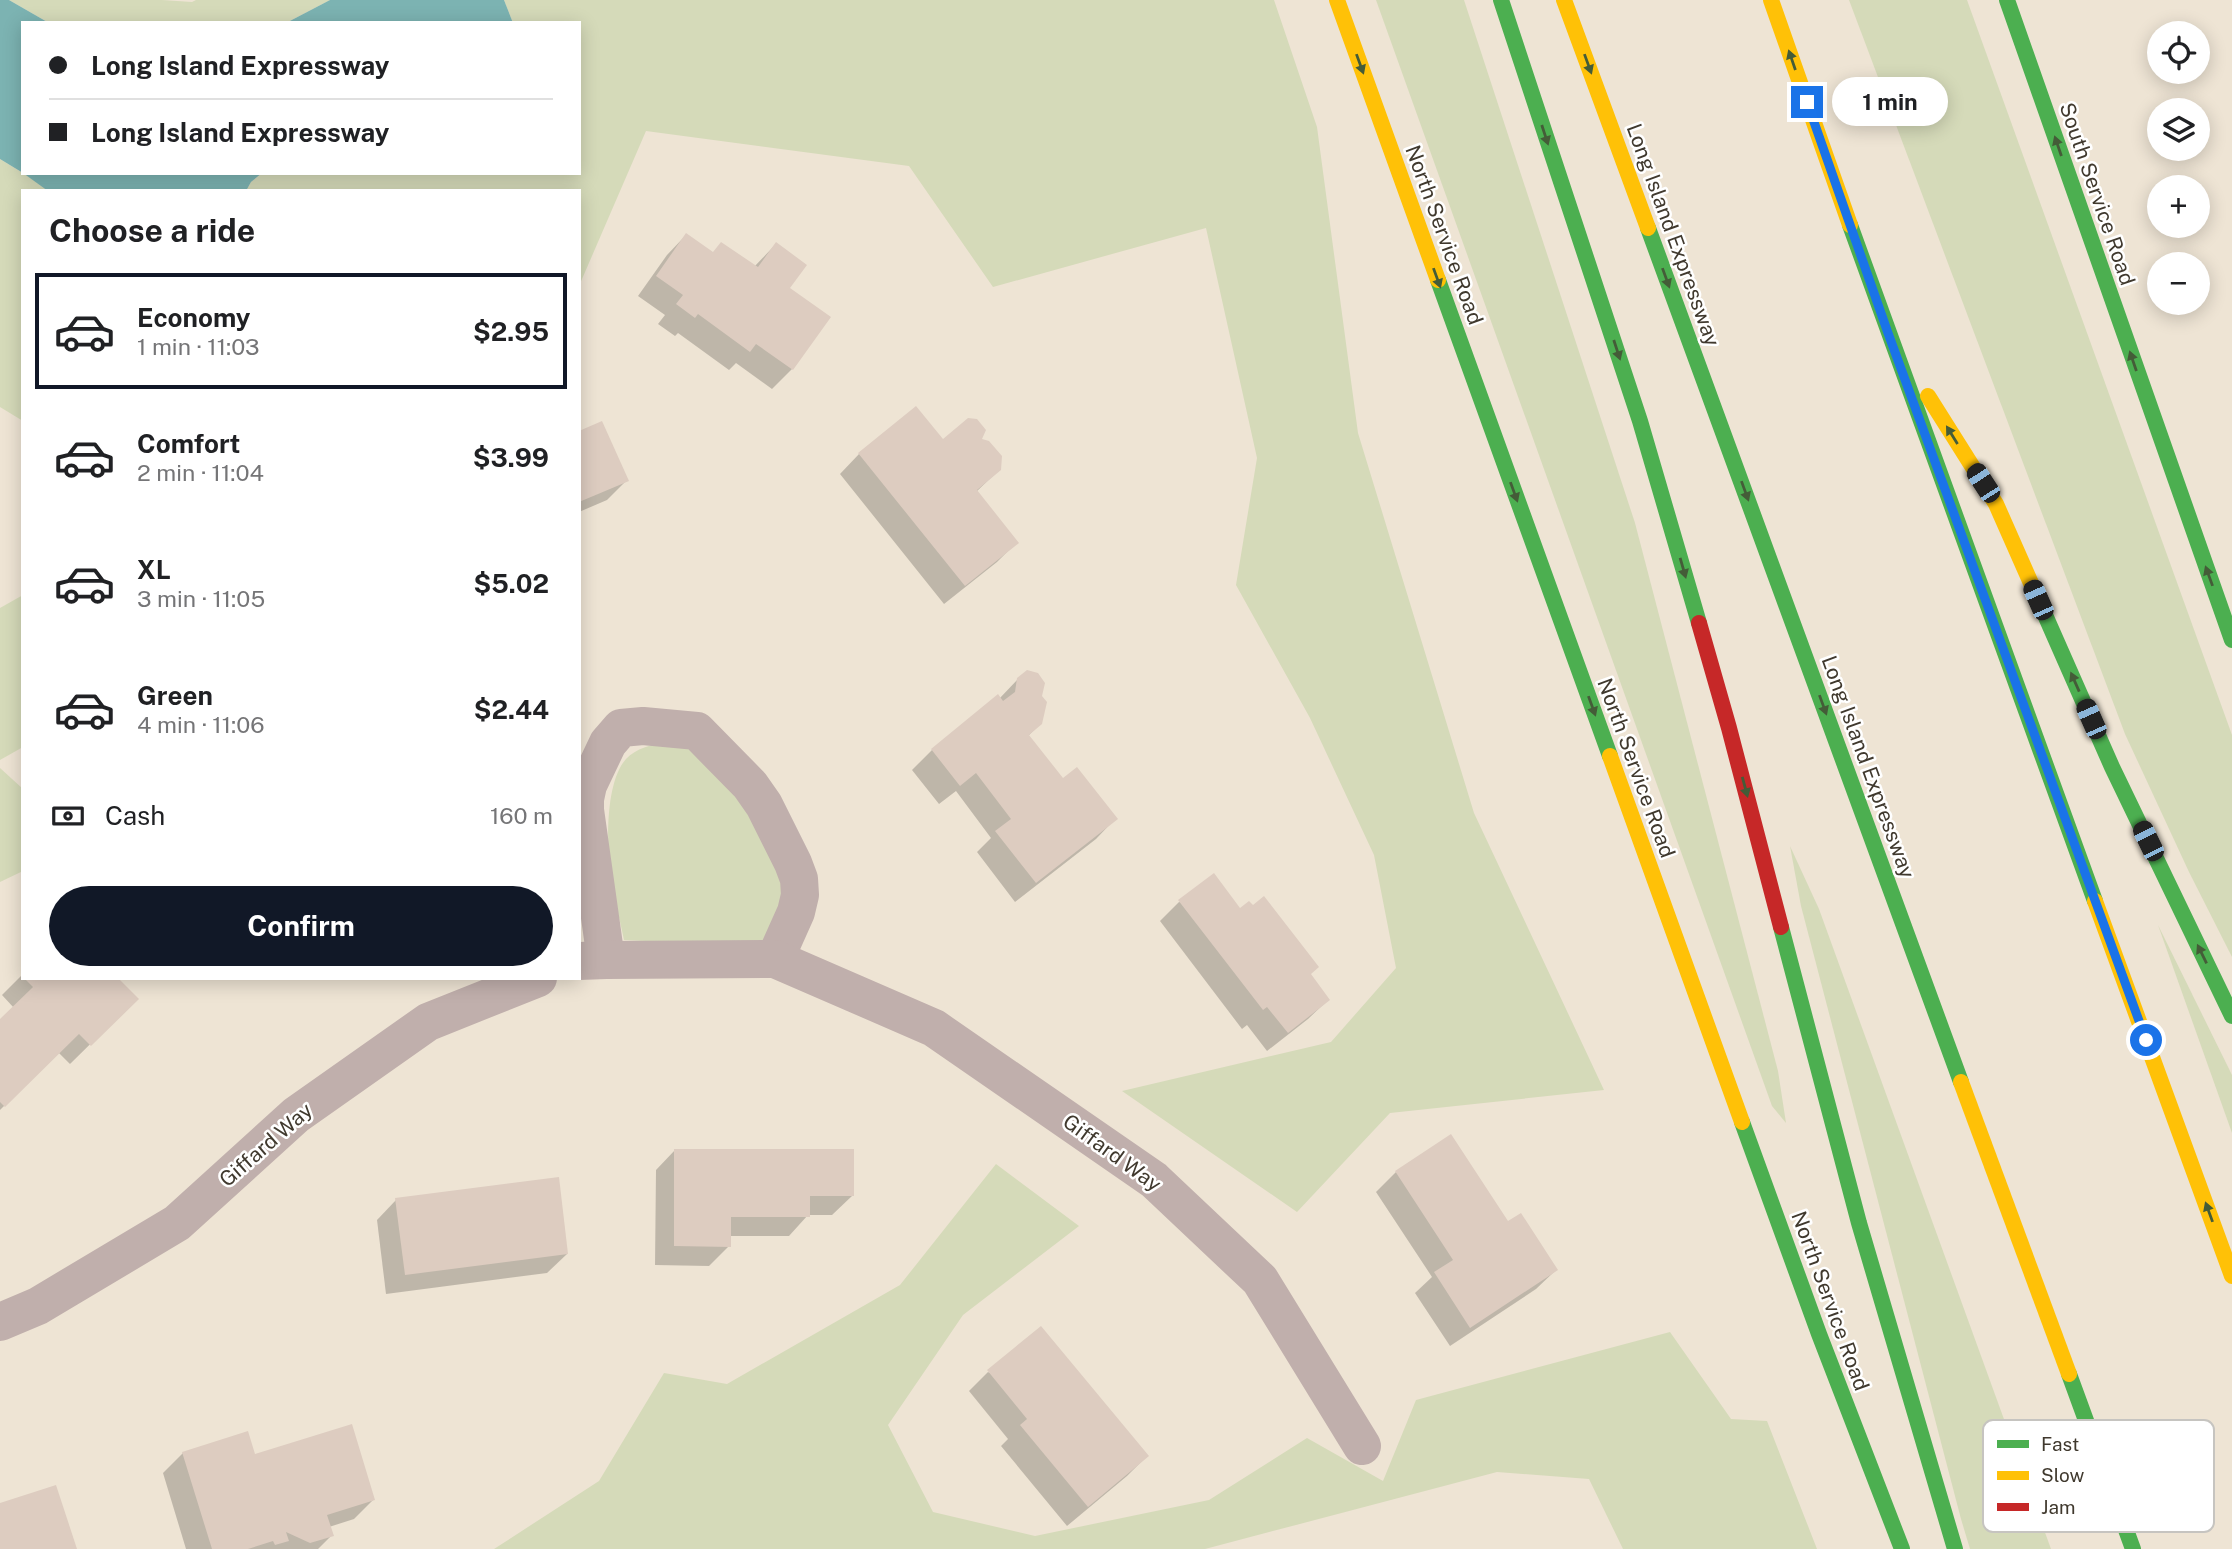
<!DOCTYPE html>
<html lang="en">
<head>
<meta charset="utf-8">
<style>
	:root { --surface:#fff; --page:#f2f2f2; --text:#202124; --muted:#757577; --line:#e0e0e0; --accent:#111827 }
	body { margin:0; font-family:"Public Sans",sans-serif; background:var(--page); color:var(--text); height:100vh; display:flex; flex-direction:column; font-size:26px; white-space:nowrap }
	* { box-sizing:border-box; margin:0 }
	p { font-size:23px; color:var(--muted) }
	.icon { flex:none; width:38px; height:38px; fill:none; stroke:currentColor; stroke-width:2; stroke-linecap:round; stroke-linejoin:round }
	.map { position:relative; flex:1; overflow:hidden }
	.drawer { position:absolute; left:21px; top:189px; width:560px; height:791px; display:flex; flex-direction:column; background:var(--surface); border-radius:0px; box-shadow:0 4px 18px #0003 }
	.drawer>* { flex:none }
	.top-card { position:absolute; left:21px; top:21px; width:560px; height:154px; border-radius:0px; box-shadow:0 4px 18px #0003; display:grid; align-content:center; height:154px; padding:0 28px; background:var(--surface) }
	.tools { position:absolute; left:2147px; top:21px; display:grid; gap:14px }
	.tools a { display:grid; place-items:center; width:63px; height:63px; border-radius:50%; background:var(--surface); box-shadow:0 4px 18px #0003; font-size:35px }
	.end { position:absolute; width:32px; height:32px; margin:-16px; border:9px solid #1a73e8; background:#fff; box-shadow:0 0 0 4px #fff }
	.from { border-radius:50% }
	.bubble { position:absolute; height:49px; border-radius:24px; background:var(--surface); box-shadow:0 4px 18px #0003; font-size:23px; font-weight:700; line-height:49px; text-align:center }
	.car { position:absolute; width:21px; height:42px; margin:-21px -10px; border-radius:9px; box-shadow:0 0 5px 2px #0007; background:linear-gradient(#222 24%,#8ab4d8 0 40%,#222 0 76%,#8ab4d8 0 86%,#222 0) }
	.top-card b { display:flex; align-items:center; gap:24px; height:66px; font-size:26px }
	.top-card b+b { border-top:2px solid var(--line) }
	.top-card i { width:18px; height:18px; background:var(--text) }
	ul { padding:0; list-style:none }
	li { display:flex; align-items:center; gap:21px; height:116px; margin:0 14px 10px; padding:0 14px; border:4px solid transparent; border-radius:0px }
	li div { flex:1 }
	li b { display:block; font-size:26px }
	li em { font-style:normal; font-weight:700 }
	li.active { border-color:var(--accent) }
	li>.icon { width:63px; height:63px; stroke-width:1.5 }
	h2 { padding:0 28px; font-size:32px; line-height:84px }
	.pay { display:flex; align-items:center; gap:18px; height:77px; padding:0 28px; font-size:26px }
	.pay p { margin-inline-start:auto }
	.cta { display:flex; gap:14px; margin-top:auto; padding:14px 28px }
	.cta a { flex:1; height:80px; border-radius:42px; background:var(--accent); color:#fff; font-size:28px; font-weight:700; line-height:80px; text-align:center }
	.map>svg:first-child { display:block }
	.green { fill:#d5dab9 }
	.water { fill:#7cb3b2 }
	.shadow { fill:#0003 }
	.building { fill:#ddccc0 }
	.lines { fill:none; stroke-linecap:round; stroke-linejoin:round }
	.street { stroke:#c0afac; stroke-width:38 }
	.fast { stroke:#4caf50; stroke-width:16 }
	.slow { stroke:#ffc107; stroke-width:16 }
	.jam { stroke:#c62828; stroke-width:16 }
	.oneway { fill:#445c38 }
	.route { stroke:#1a73e8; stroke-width:9 }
	.labels { text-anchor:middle; stroke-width:5; stroke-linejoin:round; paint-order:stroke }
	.street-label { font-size:21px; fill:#40392e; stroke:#fff }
	.key { fill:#fff; stroke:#c6c4c0; stroke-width:2 }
	.key-label { font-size:19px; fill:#40392e }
</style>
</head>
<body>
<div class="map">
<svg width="2232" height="1549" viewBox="0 0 2232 1549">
	<rect width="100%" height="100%" fill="#eee4d4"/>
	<!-- green -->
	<g class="green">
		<path d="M 9,0 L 162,0 L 192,2 L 196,0 L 330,0 L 286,23 L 49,23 Z"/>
		<path d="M 504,0 L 1274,0 L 1317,127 L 1358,433 L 1474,813 L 1604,1090 L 1390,1113 L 1297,1212 L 1122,1091 L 1331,1042 L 1396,968 L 1374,855 L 1310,718 L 1236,585 L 1257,458 L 1206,228 L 993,287 L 909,166 L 646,131 L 579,286 L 579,191 L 246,191 L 251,182 L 262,173 L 579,173 L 579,23 L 513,23 Z"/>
		<path d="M 1376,0 L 1464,0 L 1635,523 L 1778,1071 L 1786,1123 L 1772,1106 Z"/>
		<path d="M 1849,0 L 1967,0 L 2232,735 L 2232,957 L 2189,872 L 2125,734 Z"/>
		<path d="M 0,159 L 39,183 L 48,191 L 23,191 L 23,421 L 0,407 Z"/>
		<path d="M 23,595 L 23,747 L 0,760 L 0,608 Z"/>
		<path d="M 665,742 L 695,749 L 754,806 L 788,902 L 769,947 L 624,940 C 619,914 610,886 609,860 C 607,833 607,780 626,759 C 636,748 652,745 665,742 Z"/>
		<path d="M 0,768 L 23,789 L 23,871 L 0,882 Z"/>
		<path d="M 1790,846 L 1819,909 L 2051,1549 L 1970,1549 L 1961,1519 L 1801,906 Z"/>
		<path d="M 2158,925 L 2232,1075 L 2232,1133 Z"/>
		<path d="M 996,1164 L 1079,1226 L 963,1315 L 888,1425 L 933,1512 L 1035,1536 L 1209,1500 L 1307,1438 L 1383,1481 L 1416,1400 L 1670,1332 L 1731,1419 L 1767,1421 L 1817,1549 L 1623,1549 L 1589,1479 L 1497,1472 L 1205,1549 L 494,1549 L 599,1481 L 664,1373 L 727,1384 L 900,1285 Z"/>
	</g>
	<!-- water -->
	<g class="water">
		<path d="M 0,0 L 9,0 L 49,23 L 23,23 L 23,173 L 0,159 Z"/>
		<path d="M 330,0 L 504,0 L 513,23 L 286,23 Z"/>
		<path d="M 23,173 L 262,173 L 251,182 L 246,191 L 48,191 Z"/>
	</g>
	<!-- shadow -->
	<g class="shadow">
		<path d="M 686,235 L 712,254 L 754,267 L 776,244 L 788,288 L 792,369 L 772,389 L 736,363 L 729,370 L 678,333 L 675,336 L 658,324 L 665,315 L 638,296 L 667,255 Z"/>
		<path d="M 579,433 L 626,481 L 607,500 L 579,512 Z"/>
		<path d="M 980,440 L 999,470 L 976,492 L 1016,543 L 997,562 L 944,604 L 840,474 L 859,454 L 942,441 Z"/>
		<path d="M 1018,679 L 1040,697 L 1041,723 L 1028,736 L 1063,781 L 1115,819 L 1096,839 L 1015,902 L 977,852 L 991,838 L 956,791 L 939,804 L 912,770 L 932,750 L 999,699 Z"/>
		<path d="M 1179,902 L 1240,910 L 1309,975 L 1328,1000 L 1308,1019 L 1267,1051 L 1247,1025 L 1242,1029 L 1160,921 Z"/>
		<path d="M 23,974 L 23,978 L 116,978 L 136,999 L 70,1064 L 58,1052 L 0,1110 L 0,1022 L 14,1008 L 2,995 Z"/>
		<path d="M 675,1150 L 852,1196 L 832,1215 L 808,1215 L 789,1236 L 729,1236 L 729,1246 L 709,1266 L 655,1265 L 656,1170 Z"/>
		<path d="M 1396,1172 L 1508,1224 L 1556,1270 L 1536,1289 L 1450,1346 L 1415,1293 L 1432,1277 L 1376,1192 Z"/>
		<path d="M 396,1200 L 567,1254 L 547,1273 L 386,1294 L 377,1220 Z"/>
		<path d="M 988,1372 L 1147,1456 L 1127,1476 L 1067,1526 L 1001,1446 L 1008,1439 L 969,1391 Z"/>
		<path d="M 183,1453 L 254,1457 L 373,1500 L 354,1519 L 329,1527 L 332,1535 L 318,1549 L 186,1549 L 163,1473 Z"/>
	</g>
	<!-- building -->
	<g class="building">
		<path d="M 686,233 L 713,252 L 721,242 L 758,267 L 776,242 L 807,265 L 790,288 L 831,317 L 793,370 L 756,344 L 750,352 L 698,314 L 695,318 L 676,304 L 683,295 L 656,276 Z"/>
		<path d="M 916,406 L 943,439 L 968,418 L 977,419 L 986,430 L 982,439 L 989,441 L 1002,456 L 1001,470 L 977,490 L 1019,543 L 965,586 L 858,453 Z"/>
		<path d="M 602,421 L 629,481 L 579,502 L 579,431 Z"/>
		<path d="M 1027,670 L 1038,673 L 1045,683 L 1042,696 L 1047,702 L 1042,724 L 1029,735 L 1063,778 L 1077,767 L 1118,819 L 1036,883 L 995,831 L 1011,819 L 976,773 L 960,786 L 931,749 L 998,694 L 1003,701 L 1015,692 L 1017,678 Z"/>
		<path d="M 1214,873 L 1240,908 L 1249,901 L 1253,905 L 1264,896 L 1319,967 L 1311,974 L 1330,1000 L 1288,1033 L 1267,1007 L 1263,1010 L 1178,900 Z"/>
		<path d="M 24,978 L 118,978 L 139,999 L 91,1046 L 79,1034 L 5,1107 L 0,1102 L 0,1019 L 33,987 Z"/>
		<path d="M 1451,1134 L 1508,1221 L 1521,1213 L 1558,1270 L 1470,1328 L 1434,1272 L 1453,1260 L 1395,1171 Z"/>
		<path d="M 674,1149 L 854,1149 L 854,1196 L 810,1196 L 810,1217 L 731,1217 L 731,1247 L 674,1246 Z"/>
		<path d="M 559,1177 L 568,1254 L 405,1275 L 395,1198 Z"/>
		<path d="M 1041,1326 L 1149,1456 L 1088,1507 L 1020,1425 L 1027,1419 L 987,1370 Z"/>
		<path d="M 352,1424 L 375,1500 L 327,1515 L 334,1536 L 310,1543 L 286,1532 L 289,1541 L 275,1545 L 273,1541 L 248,1549 L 212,1549 L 182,1452 L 248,1431 L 255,1454 Z"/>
		<path d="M 56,1485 L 77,1549 L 0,1549 L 0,1503 Z"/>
	</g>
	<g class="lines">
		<!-- street -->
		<g class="street">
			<path d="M 606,960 L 585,810 L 585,799 L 588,785 L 608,743 L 621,728 L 643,726 L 697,731 L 750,785 L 764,805 L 793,863 L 799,879 L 800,895 L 796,912 L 775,959"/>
			<path d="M 579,961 L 606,960 L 775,959 L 934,1028 L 1154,1180 L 1260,1280 L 1362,1446"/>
			<path d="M 0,1322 L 38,1306 L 177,1223 L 296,1115 L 428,1022 L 538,978"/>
		</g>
		<!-- fast -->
		<g class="fast">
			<path d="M 1501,0 L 1640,421 L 1699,623"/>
			<path d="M 2007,0 L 2232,640"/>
			<path d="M 1850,225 L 2095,901"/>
			<path d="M 1648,228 L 1961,1082"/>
			<path d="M 1438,280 L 1610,756"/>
			<path d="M 2034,590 L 2112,767 L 2232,1016"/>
			<path d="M 1781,927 L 1859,1223 L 1955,1549"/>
			<path d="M 1742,1122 L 1819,1334 L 1902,1549"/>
			<path d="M 2069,1374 L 2133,1549"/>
		</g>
		<!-- slow -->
		<g class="slow">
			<path d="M 1337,0 L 1438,280"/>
			<path d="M 1564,0 L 1648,228"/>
			<path d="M 1771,0 L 1850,225"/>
			<path d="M 1928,396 L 1996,504 L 2034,590"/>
			<path d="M 1610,756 L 1742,1122"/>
			<path d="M 2095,901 L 2232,1276"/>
			<path d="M 1961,1082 L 2069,1374"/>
		</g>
		<!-- jam -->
		<path class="jam" d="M 1699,623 L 1729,728 L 1781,927"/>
	</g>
	<!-- one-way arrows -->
	<defs><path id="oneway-solid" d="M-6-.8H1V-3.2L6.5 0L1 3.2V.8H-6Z" transform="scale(1.75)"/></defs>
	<g class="oneway">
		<use href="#oneway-solid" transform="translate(1792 60) rotate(-109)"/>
		<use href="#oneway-solid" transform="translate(1360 64) rotate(70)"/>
		<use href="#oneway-solid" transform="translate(1588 64) rotate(70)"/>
		<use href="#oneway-solid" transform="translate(1545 135) rotate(72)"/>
		<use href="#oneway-solid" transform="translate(2058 146) rotate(-109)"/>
		<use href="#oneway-solid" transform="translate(1437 278) rotate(70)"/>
		<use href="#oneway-solid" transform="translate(1666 278) rotate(70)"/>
		<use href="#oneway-solid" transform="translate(1617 350) rotate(72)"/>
		<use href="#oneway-solid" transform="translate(2133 361) rotate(-109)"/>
		<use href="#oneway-solid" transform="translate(1952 435) rotate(-122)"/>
		<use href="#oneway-solid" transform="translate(1745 491) rotate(70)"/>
		<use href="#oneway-solid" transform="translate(1514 492) rotate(70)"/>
		<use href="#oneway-solid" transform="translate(1683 568) rotate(74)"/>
		<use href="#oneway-solid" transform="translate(2209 576) rotate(-110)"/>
		<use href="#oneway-solid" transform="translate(2075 682) rotate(-114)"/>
		<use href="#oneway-solid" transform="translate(1823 705) rotate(70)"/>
		<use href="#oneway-solid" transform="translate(1592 706) rotate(70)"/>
		<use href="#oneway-solid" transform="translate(1745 787) rotate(75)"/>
		<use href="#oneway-solid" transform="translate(2202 954) rotate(-116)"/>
		<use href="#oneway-solid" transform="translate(2209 1212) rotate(-110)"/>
	</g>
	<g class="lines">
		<!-- route -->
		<path class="route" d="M 1807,102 L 1888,333 L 2146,1040"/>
	</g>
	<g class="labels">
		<!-- street labels -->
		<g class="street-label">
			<text transform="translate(2097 194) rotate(71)" y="7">South Service Road</text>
			<text transform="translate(1444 235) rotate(70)" y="7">North Service Road</text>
			<text transform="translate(1673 235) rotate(70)" y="7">Long Island Expressway</text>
			<text transform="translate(1868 767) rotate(70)" y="7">Long Island Expressway</text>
			<text transform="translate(1636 768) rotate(70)" y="7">North Service Road</text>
			<text transform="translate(266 1145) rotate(-41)" y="7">Giffard Way</text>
			<text transform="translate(1112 1153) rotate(36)" y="7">Giffard Way</text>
			<text transform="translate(1830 1301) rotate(70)" y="7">North Service Road</text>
		</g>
	</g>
	<!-- legend -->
	<rect x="1983" y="1420" width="231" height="112" rx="10" class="key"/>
	<rect x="1997" y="1440" width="32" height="8" fill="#4caf50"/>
	<rect x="1997" y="1471" width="32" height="9" fill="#ffc107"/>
	<rect x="1997" y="1503" width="32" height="8" fill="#c62828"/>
	<g class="key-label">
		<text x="2041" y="1451">Fast</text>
		<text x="2041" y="1482">Slow</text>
		<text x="2041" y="1514">Jam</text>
	</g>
</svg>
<div class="tools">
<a><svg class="icon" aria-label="locate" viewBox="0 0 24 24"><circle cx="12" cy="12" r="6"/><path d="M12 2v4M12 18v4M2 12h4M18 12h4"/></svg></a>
<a><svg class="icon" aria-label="layers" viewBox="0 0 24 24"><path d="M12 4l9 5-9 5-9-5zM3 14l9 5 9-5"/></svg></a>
<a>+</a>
<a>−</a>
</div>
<i class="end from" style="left:2146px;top:1040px"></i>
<i class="end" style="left:1807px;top:102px"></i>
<div class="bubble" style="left:1832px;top:77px;width:116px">1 min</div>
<i class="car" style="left:1983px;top:483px;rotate:327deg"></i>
<i class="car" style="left:2038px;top:600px;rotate:336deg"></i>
<i class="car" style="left:2091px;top:719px;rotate:336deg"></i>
<i class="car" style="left:2148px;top:841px;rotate:334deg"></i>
<div class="top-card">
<b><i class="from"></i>Long Island Expressway</b>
<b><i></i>Long Island Expressway</b>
</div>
<section class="drawer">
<h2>Choose a ride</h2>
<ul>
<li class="active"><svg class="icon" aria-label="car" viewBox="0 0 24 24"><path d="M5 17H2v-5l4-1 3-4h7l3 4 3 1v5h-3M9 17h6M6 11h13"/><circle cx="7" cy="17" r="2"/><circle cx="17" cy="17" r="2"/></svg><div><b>Economy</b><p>1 min · 11:03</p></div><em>$2.95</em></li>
<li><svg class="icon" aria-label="car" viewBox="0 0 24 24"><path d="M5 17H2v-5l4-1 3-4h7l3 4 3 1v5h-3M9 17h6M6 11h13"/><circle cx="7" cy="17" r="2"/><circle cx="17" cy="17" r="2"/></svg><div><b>Comfort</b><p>2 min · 11:04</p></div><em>$3.99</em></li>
<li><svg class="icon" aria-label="car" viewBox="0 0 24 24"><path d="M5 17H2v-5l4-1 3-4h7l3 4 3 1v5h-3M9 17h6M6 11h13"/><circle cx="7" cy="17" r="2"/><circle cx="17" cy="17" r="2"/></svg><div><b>XL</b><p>3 min · 11:05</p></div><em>$5.02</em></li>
<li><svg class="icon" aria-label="car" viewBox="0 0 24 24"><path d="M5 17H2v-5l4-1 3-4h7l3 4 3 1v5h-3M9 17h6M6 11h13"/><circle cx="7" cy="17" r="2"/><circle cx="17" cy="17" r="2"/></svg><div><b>Green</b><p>4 min · 11:06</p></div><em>$2.44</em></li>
</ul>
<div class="pay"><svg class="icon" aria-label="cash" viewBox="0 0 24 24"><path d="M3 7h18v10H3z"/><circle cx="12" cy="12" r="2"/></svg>Cash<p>160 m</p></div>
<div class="cta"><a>Confirm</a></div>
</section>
</div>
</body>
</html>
